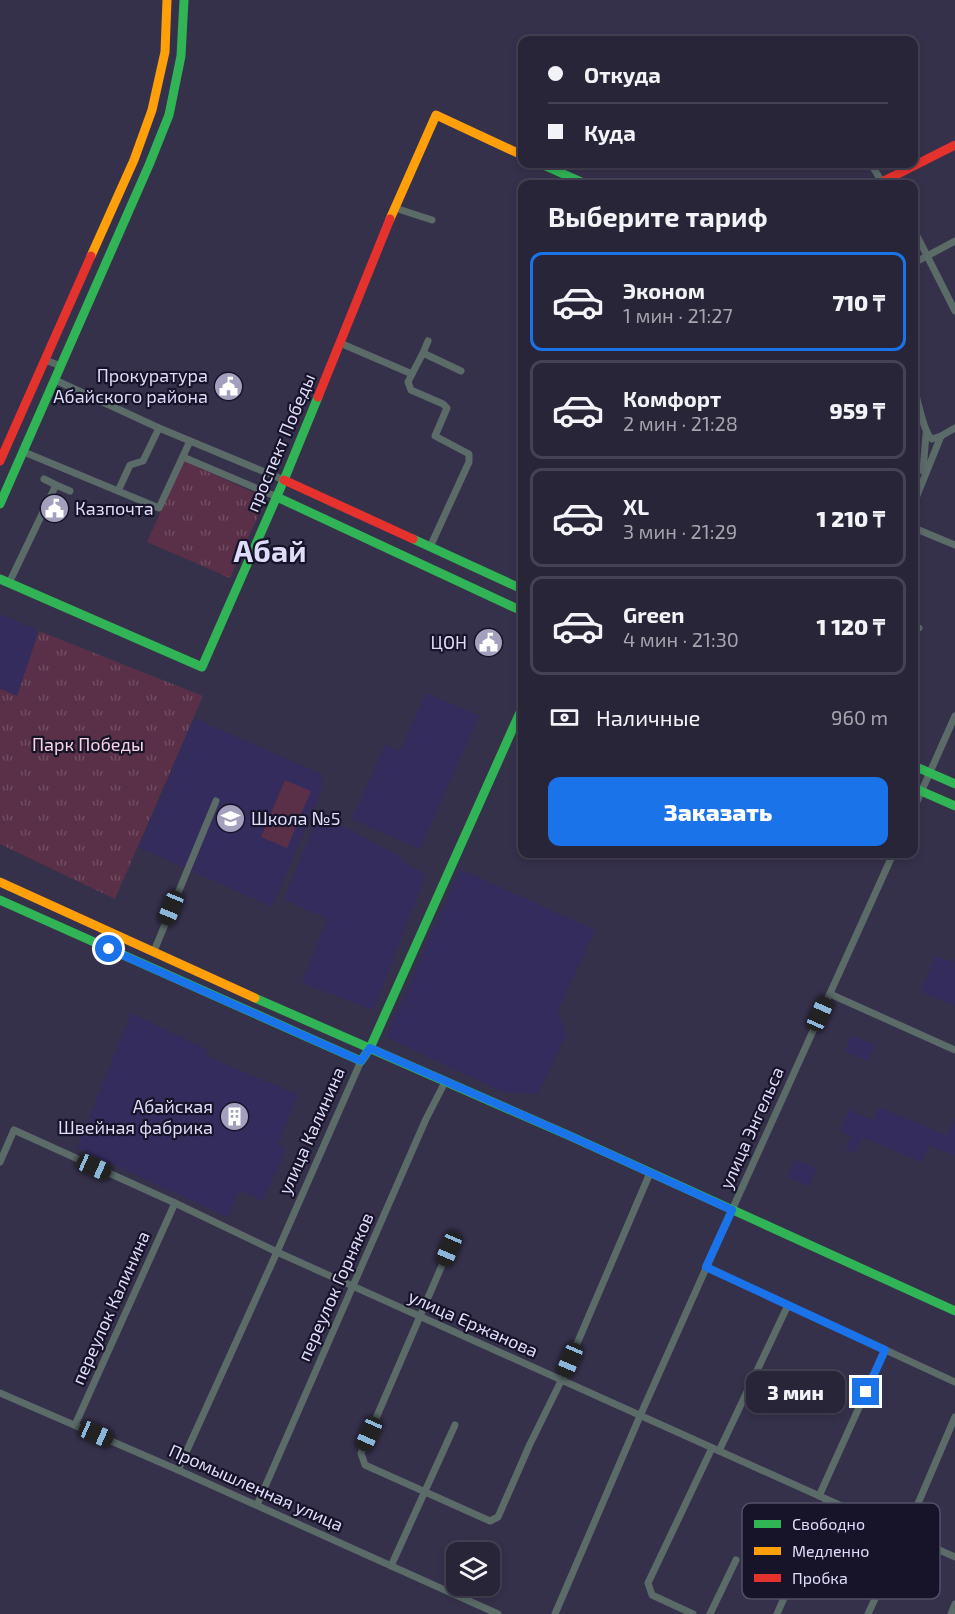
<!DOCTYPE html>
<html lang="ru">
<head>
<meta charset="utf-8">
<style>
	:root { --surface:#282538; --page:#302d40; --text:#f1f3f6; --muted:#a5a5ae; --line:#444253; --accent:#1a73e8 }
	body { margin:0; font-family:"Exo 2",sans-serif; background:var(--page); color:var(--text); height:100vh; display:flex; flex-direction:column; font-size:22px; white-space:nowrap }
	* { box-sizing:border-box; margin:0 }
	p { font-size:20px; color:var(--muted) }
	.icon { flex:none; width:33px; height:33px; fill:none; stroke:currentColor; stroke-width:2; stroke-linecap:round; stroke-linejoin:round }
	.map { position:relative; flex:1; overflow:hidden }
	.panel { position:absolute; left:518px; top:180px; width:400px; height:678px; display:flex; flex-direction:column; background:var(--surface); border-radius:12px; box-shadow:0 3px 9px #0003,0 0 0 2px var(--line) }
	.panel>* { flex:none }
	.guide { position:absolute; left:518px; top:36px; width:400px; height:132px; border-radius:12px; box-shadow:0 3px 9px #0003,0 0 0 2px var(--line); display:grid; align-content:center; height:132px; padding:0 30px; background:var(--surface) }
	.controls { position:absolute; left:446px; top:1542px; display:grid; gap:12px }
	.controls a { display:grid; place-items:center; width:54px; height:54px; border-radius:12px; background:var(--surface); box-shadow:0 3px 9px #0003,0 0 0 2px var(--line); font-size:30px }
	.end { position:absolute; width:27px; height:27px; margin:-14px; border:8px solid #1a73e8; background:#fff; box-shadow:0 0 0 3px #fff }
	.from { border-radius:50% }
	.bubble { position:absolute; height:42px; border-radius:12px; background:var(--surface); box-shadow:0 3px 9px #0003,0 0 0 2px var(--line); font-size:20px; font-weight:800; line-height:42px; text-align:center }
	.car { position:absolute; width:18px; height:36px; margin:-18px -9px; border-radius:8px; box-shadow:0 0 4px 2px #0007; background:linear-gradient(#222 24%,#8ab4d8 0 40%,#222 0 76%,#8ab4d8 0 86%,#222 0) }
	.guide b { display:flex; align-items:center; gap:21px; height:57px; font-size:22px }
	.guide b+b { border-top:2px solid var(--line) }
	.guide i { width:15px; height:15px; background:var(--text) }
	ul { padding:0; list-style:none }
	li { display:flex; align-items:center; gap:18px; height:99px; margin:0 12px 9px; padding:0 18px; border:3px solid var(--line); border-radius:12px }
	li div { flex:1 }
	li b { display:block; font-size:22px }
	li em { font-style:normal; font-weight:800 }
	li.selected { border-color:var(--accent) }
	li>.icon { width:54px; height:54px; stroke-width:1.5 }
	h2 { padding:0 30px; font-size:27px; line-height:72px }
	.pay { display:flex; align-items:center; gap:15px; height:66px; padding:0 30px; font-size:22px }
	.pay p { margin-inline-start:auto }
	.cta { display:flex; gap:12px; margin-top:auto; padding:12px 30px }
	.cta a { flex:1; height:69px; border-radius:12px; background:var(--accent); color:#fff; font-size:24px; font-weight:800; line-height:69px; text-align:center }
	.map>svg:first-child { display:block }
	.built { fill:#352c5e }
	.grass { fill:#593048 }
	.park { fill:url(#park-tufts) }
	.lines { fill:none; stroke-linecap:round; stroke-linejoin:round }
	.street { stroke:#5a6b68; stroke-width:7 }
	.fast { stroke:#30b455; stroke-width:9 }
	.slow { stroke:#ff9f0a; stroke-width:9 }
	.jam { stroke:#e5322d; stroke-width:9 }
	.route { stroke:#1a73e8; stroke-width:8 }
	.labels { text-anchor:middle; stroke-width:4.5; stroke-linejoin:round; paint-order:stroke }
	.poi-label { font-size:18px; fill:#dedcfa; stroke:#171429; text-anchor:end }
	.street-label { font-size:18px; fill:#dedcfa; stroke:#171429 }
	.park-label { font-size:18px; fill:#fad2e4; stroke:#171429 }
	.town-label { font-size:30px; font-weight:bold; fill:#dedcfa; stroke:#171429 }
	.key { fill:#171429; stroke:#535068; stroke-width:1.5 }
	.key-label { font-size:16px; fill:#dedcfa }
</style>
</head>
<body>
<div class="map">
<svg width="955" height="1614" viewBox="0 0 955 1614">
	<defs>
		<pattern id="park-tufts" width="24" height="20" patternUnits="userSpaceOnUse" patternTransform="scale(1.5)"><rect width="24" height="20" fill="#593048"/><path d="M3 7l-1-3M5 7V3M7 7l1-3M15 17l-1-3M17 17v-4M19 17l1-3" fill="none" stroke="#704d63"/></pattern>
	</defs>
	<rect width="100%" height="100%" fill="#36314b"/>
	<!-- built -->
	<g class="built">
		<path d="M 0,614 L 39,631 L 17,696 L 0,689 Z"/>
		<path d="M 426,693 L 479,716 L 420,849 L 352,819 L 385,745 L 400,751 Z"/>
		<path d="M 194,718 L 322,774 L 321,792 L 272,907 L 139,847 Z"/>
		<path d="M 319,813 L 399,856 L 407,864 L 426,874 L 374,1010 L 302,983 L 327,919 L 284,899 Z"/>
		<path d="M 460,869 L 595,930 L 558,1011 L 566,1035 L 538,1094 L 503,1092 L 386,1037 Z"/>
		<path d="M 936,956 L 952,963 L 955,957 L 955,1006 L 921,991 Z"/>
		<path d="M 131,1013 L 208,1050 L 206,1056 L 298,1095 L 278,1144 L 286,1149 L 263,1201 L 239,1190 L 228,1217 L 77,1148 Z"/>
		<path d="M 852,1035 L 875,1045 L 868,1061 L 845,1051 Z"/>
		<path d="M 879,1107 L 947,1136 L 955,1117 L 955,1151 L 953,1156 L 929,1145 L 922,1162 L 862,1137 L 855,1153 L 846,1149 L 851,1136 L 840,1131 L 849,1110 L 873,1120 Z"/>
		<path d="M 795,1160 L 817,1169 L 809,1186 L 788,1177 Z"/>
	</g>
	<!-- grass -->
	<path class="grass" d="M 285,780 L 311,791 L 287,848 L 261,837 Z"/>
	<!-- park -->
	<g class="park">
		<path d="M 184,461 L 266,498 L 230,578 L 147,542 Z"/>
		<path d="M 39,631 L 203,696 L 115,899 L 0,844 L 0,689 L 17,696 Z"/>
	</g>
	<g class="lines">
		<!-- street -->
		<g class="street">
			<path d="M 871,164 L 882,182"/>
			<path d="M 395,208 L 432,220"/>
			<path d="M 914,230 L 955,311"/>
			<path d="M 914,263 L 955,241"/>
			<path d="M 340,343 L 412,374 L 408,382 L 411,390 L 443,404 L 447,408 L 435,436 L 469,454 L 469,462 L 430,547"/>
			<path d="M 423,353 L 428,341"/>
			<path d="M 45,360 L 61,366"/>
			<path d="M 412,374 L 423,353 L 461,371"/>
			<path d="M 55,380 L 159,428"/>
			<path d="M 914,389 C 919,402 923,433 932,439 L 941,436"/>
			<path d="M 24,452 L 159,508 L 190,441"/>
			<path d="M 183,457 L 277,497"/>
			<path d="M 923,471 L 926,434"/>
			<path d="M 44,479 L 56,485"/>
			<path d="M 118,491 L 130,465 L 143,461 L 159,428 L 284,480"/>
			<path d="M 914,503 L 941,436 L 955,428"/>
			<path d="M 914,528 L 955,545"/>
			<path d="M 9,583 L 56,485 L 70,491"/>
			<path d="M 914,626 L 919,628"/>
			<path d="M 914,808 L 955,716"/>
			<path d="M 154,951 L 216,801"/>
			<path d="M 830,994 L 955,1050"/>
			<path d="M 0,1162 L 14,1130 L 175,1203 L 277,1252 L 955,1557"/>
			<path d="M 449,1249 L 361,1453 L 365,1465 L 490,1521 L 498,1517 L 530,1444 L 561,1381 L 650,1173"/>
			<path d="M 706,1267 L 955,1382"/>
			<path d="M 0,1393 L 178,1470 L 498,1614"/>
			<path d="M 75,1425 L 175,1203"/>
			<path d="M 719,1451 L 788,1305"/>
			<path d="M 178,1470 L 277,1252 L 361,1061"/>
			<path d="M 819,1496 L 885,1350"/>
			<path d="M 257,1505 L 426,1119 L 445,1082"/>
			<path d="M 391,1566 L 455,1425"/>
			<path d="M 555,1614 L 640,1416 L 732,1210 L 893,854"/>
			<path d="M 693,1614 L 652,1595 L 648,1583 L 712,1448"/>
			<path d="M 710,1614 L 736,1560"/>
			<path d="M 777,1614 L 827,1500"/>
			<path d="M 868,1614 L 905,1534 L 955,1417"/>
			<path d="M 951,1614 L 955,1604"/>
		</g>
		<!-- fast -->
		<g class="fast">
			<path d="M 541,164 L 586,184"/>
			<path d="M 277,497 L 522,611"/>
			<path d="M 0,504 L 149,165 L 169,115 L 181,56 L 184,0"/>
			<path d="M 413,539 L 522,589"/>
			<path d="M 0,579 L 202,667 L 284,480 L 318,397"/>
			<path d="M 914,766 L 955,784"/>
			<path d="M 914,788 L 955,806"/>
			<path d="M 0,900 L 361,1061 L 370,1048 L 522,708"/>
			<path d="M 255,998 L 570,1136 L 955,1311"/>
		</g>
		<!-- slow -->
		<g class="slow">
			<path d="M 390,219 L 436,115 L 522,155"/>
			<path d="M 91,256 L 134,160 L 152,110 L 165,52 L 167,0"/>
			<path d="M 0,882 L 255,998"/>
		</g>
		<!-- jam -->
		<g class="jam">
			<path d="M 878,184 L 955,145"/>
			<path d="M 318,397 L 390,219"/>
			<path d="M 0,461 L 91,256"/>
			<path d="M 284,480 L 413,539"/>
		</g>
	</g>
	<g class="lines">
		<!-- route -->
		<path class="route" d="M 109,949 L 361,1061 L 370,1048 L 570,1136 L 732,1210 L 706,1267 L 885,1350 L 866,1392"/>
	</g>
	<!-- icons -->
	<defs>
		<symbol id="civic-disc" viewBox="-11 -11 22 22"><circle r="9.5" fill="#a3a0bd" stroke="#171429"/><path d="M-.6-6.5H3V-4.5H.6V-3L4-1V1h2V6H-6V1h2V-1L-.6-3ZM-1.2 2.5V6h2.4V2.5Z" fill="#fff"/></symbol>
		<symbol id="school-disc" viewBox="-11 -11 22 22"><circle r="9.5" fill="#a3a0bd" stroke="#171429"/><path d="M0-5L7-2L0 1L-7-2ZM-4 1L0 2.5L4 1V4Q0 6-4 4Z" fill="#fff"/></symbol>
		<symbol id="building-disc" viewBox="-11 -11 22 22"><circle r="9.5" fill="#a3a0bd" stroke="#171429"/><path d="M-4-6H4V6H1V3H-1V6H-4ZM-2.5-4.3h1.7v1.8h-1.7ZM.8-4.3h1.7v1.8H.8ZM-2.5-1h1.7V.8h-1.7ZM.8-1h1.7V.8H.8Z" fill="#fff"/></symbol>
	</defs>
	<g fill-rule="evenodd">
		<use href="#civic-disc" x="212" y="370" width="33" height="33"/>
		<use href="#civic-disc" x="38" y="492" width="33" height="33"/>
		<use href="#civic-disc" x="472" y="626" width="33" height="33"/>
		<use href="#school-disc" x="214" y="802" width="33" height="33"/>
		<use href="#building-disc" x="218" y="1100" width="33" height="33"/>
	</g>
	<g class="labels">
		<!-- poi labels -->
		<g class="poi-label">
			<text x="208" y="382">Прокуратура<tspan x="208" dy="21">Абайского района</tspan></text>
			<text x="75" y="515" text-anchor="start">Казпочта</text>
			<text x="467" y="649">ЦОН</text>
			<text x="251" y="825" text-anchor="start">Школа №5</text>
			<text x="213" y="1113">Абайская<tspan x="213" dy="21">Швейная фабрика</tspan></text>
		</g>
		<!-- street labels -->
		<g class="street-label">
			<text transform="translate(281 443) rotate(-67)" y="6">проспект Победы</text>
			<text transform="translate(752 1128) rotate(-66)" y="6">улица Энгельса</text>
			<text transform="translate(312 1131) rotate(-66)" y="6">улица Калинина</text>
			<text transform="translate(336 1287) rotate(-66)" y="6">переулок Горняков</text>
			<text transform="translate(111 1308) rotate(-66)" y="6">переулок Калинина</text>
			<text transform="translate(473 1324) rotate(24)" y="6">улица Ержанова</text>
			<text transform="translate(256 1488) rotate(24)" y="6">Промышленная улица</text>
		</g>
		<!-- park labels -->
		<g class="park-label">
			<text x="88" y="751">Парк Победы</text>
		</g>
		<!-- town labels -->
		<g class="town-label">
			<text x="270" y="562">Абай</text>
		</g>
	</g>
	<!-- legend -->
	<rect x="742" y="1503" width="198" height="96" rx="9" class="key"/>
	<rect x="754" y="1520" width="27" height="8" fill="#30b455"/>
	<rect x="754" y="1547" width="27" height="8" fill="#ff9f0a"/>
	<rect x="754" y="1574" width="27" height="8" fill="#e5322d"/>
	<g class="key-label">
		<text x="792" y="1530">Свободно</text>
		<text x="792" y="1557">Медленно</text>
		<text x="792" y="1584">Пробка</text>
	</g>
</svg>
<div class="controls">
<a><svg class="icon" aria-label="layers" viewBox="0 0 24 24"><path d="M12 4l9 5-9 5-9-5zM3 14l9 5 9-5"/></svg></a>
</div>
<i class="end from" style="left:109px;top:949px"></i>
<i class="end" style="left:866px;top:1392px"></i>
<div class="bubble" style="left:746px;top:1371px;width:99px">3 мин</div>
<i class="car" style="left:171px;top:908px;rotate:202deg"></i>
<i class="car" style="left:820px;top:1014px;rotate:24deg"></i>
<i class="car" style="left:94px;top:1167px;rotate:114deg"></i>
<i class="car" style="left:449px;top:1249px;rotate:203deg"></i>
<i class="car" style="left:570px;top:1360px;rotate:203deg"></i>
<i class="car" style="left:96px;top:1434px;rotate:114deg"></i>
<i class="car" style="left:369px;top:1434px;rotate:204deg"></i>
<div class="guide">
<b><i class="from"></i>Откуда</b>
<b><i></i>Куда</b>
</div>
<section class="panel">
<h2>Выберите тариф</h2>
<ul>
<li class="selected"><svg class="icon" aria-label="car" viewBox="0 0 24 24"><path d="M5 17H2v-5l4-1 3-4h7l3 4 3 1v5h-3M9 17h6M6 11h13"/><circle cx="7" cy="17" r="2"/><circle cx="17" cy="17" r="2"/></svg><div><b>Эконом</b><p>1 мин · 21:27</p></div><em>710 ₸</em></li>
<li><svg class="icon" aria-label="car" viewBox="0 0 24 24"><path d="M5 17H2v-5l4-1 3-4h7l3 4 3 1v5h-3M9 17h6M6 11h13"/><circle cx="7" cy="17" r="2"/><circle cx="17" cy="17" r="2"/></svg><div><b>Комфорт</b><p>2 мин · 21:28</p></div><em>959 ₸</em></li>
<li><svg class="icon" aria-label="car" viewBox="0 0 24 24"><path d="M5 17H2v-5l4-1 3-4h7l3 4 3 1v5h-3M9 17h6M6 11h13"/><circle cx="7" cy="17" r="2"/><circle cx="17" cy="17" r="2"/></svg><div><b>XL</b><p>3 мин · 21:29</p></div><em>1 210 ₸</em></li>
<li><svg class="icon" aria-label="car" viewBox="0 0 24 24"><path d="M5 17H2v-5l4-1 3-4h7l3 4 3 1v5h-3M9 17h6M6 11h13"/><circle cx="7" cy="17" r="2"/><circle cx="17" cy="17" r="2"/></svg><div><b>Green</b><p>4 мин · 21:30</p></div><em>1 120 ₸</em></li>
</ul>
<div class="pay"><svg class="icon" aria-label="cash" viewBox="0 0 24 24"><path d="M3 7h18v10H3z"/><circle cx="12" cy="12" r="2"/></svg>Наличные<p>960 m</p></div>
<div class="cta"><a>Заказать</a></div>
</section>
</div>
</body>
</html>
